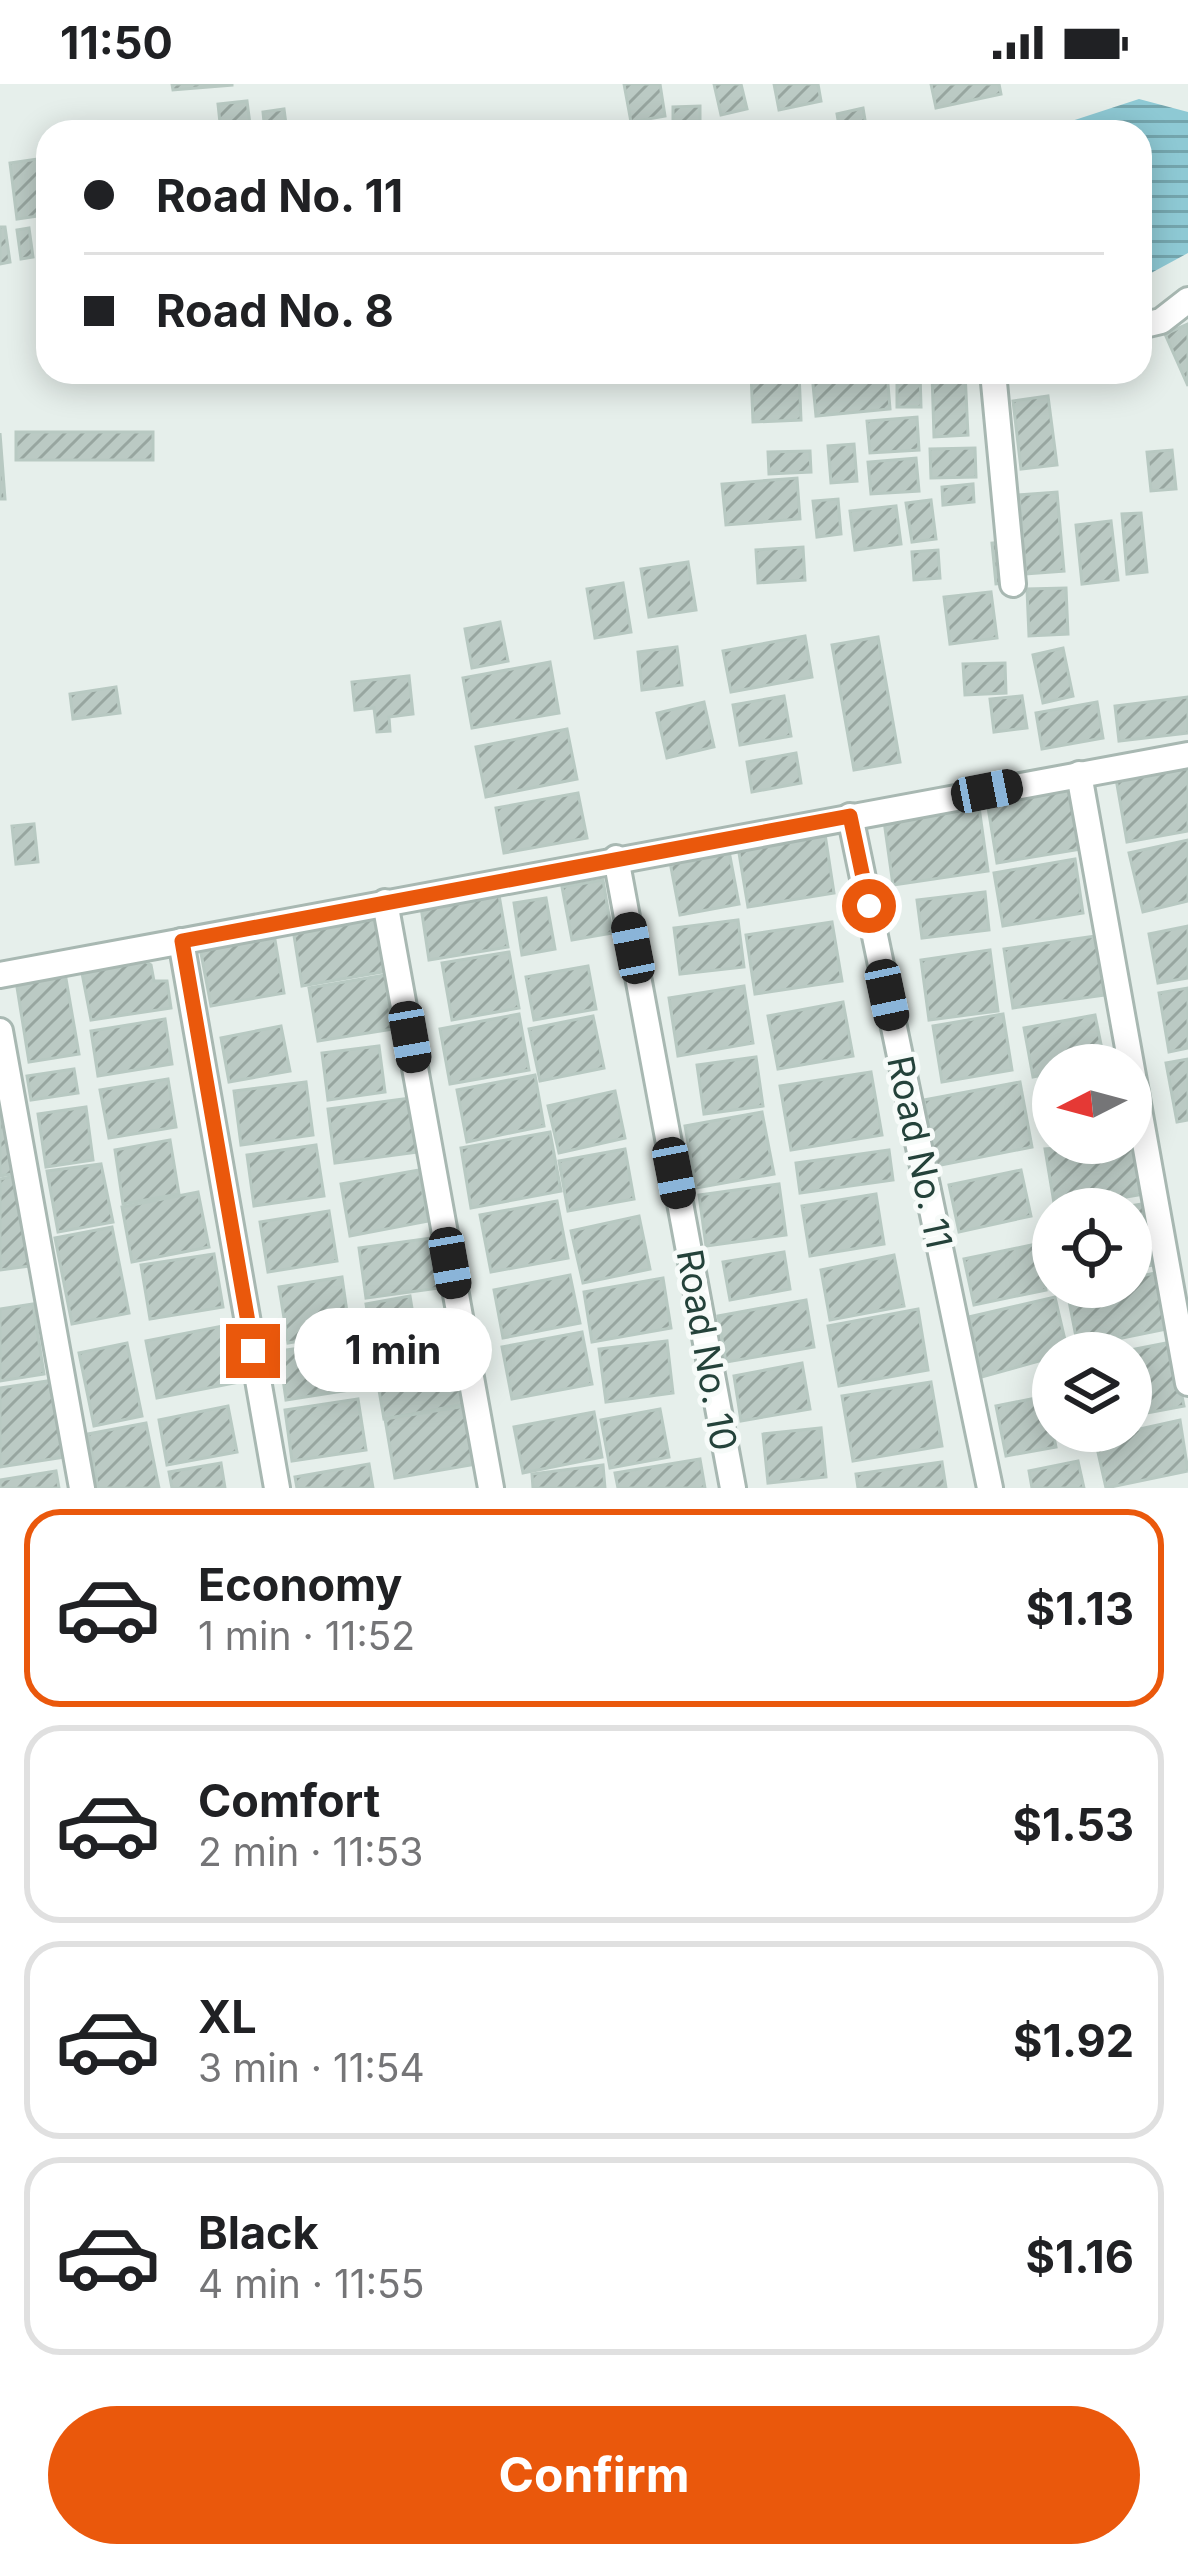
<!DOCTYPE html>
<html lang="en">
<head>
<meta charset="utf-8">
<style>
	:root { --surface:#fff; --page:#f2f2f2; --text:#202124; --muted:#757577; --line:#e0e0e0; --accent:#ea580c }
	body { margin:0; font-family:Inter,sans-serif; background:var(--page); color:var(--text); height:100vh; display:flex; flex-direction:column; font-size:45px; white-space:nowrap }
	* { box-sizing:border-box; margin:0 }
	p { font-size:39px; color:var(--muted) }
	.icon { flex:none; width:66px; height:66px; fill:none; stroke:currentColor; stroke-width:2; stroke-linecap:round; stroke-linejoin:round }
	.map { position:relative; height:1404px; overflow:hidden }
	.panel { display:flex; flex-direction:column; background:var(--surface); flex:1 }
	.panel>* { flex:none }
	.top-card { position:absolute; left:36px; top:36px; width:1116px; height:264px; border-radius:36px; box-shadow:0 6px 30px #0003; display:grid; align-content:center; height:264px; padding:0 48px; background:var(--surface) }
	.needle { width:78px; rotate:264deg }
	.tools { position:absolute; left:1032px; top:960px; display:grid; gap:24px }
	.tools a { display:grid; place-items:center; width:120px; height:120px; border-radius:50%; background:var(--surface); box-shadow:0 6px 30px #0003; font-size:60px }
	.end { position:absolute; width:54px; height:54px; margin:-27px; border:15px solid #ea580c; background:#fff; box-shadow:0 0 0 6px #fff }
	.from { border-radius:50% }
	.bubble { position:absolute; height:84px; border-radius:42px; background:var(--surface); box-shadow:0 6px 30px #0003; font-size:39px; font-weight:700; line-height:84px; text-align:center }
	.car { position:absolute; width:36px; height:72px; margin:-36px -18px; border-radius:15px; box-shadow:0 0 9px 3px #0007; background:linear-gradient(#222 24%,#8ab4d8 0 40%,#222 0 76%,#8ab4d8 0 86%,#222 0) }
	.top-card b { display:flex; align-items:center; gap:42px; height:114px; font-size:45px }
	.top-card b+b { border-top:3px solid var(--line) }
	.top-card i { width:30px; height:30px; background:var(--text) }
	ul { padding:21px 0 0; list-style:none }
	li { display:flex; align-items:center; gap:36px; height:198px; margin:0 24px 18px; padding:0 24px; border:6px solid var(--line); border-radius:36px }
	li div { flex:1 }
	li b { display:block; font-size:45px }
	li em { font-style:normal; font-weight:700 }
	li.on { border-color:var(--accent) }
	li>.icon { width:108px; height:108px; stroke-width:1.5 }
	.action { display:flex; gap:24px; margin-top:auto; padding:24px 48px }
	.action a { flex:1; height:138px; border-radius:72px; background:var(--accent); color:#fff; font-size:48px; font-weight:700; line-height:138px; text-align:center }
	.status { display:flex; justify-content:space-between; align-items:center; height:84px; padding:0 60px; background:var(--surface); direction:ltr }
	.status svg { height:33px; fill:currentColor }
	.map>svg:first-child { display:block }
	.water { fill:url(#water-rules) }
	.building { fill:url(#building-hatch); stroke:#b8c9c2; stroke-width:3 }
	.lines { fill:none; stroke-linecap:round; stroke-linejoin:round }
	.minor-casing { stroke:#a8b8b2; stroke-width:30 }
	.minor { stroke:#fff; stroke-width:24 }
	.route { stroke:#ea580c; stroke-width:15 }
	.labels { text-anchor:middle; stroke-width:10; stroke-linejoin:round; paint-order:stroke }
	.street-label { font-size:36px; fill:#24423a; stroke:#f7fbf9 }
</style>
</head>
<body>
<div class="status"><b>11:50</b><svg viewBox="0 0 49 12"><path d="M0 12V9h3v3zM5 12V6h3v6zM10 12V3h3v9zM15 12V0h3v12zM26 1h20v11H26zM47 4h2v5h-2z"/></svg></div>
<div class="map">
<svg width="1188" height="1404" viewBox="0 0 1188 1404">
	<defs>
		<pattern id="water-rules" width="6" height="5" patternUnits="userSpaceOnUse" patternTransform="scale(3)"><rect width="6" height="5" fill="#8ec9d4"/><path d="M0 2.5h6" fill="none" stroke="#74a5ad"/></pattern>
		<pattern id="building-hatch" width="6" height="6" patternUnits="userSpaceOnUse" patternTransform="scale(3)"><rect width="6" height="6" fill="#bbcac4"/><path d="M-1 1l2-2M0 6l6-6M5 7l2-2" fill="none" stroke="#98a6a0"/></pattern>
	</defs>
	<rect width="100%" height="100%" fill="#e6efeb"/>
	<!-- water -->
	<path class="water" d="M 1139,15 L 1188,28 L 1188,169 L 1140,195 L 1140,48 L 1038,48 Z"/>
	<!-- building -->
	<g class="building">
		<path d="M 172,0 L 232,0 L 232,1 L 173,6 Z"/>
		<path d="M 624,0 L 660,0 L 665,32 L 631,38 Z"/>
		<path d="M 714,0 L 741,0 L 747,25 L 721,31 Z"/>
		<path d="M 774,0 L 818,0 L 821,17 L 779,26 Z"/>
		<path d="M 931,0 L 999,0 L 1001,10 L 936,24 Z"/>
		<path d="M 247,17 L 251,48 L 221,48 L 218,20 Z"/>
		<path d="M 700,22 L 700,37 L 673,38 L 673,23 Z"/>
		<path d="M 863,24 L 866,42 L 840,48 L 837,30 Z"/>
		<path d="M 284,25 L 287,48 L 265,48 L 263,28 Z"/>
		<path d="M 38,75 L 45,131 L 17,135 L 10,79 Z"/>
		<path d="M 0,143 L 5,143 L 10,178 L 0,180 Z"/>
		<path d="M 29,144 L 33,173 L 21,175 L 17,146 Z"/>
		<path d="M 48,144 L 48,173 L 43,173 L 39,145 Z"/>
		<path d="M 1188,240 L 1188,302 L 1165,250 Z"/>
		<path d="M 751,288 L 799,288 L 801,336 L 753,338 Z"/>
		<path d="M 887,288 L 890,325 L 816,332 L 812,290 Z"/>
		<path d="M 897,288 L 920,288 L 921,323 L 897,323 Z"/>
		<path d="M 965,288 L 968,351 L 934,353 L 932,289 Z"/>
		<path d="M 1048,312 L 1057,381 L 1021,385 L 1013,317 Z"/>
		<path d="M 917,333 L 919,366 L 870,369 L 867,337 Z"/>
		<rect x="16" y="348" width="137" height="28"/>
		<path d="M 0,349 L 5,415 L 0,415 Z"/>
		<path d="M 854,360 L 857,397 L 831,399 L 828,362 Z"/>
		<path d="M 975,364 L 976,393 L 931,394 L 930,365 Z"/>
		<path d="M 1172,366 L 1176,405 L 1151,407 L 1147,368 Z"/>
		<path d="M 810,367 L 811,388 L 769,390 L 768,368 Z"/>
		<path d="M 916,374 L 919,407 L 871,410 L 868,378 Z"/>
		<path d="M 797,394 L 800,435 L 726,441 L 722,400 Z"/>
		<path d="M 973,400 L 974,418 L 943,421 L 942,403 Z"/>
		<path d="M 1057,408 L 1064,487 L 1026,490 L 1019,411 Z"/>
		<path d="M 838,415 L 841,450 L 817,453 L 813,417 Z"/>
		<path d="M 931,416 L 936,455 L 912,458 L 906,419 Z"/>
		<path d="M 896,422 L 901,460 L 855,466 L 850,427 Z"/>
		<path d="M 1141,429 L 1147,488 L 1127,490 L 1122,430 Z"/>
		<path d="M 1111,437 L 1118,496 L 1082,500 L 1076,441 Z"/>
		<path d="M 1014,457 L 1019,498 L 996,500 L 992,459 Z"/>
		<path d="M 803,463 L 805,496 L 758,499 L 756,466 Z"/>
		<path d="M 938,466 L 940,494 L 914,496 L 912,468 Z"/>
		<path d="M 688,478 L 696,526 L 649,533 L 641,485 Z"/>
		<path d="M 623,499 L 631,548 L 595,554 L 587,505 Z"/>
		<path d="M 1066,504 L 1068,550 L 1029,552 L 1027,505 Z"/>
		<path d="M 991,508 L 997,554 L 950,560 L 944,513 Z"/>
		<path d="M 500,538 L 508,577 L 472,584 L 465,545 Z"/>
		<path d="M 805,552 L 812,593 L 731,608 L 723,567 Z"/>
		<path d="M 878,553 L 900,678 L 854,686 L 832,561 Z"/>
		<path d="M 677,563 L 682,601 L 642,606 L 638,568 Z"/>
		<path d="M 1063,564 L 1073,612 L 1043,619 L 1033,571 Z"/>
		<path d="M 550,578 L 559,629 L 472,644 L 463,594 Z"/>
		<path d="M 1005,579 L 1006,609 L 965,611 L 963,580 Z"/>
		<path d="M 409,592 L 413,630 L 389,633 L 390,647 L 377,648 L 374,624 L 355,626 L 352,598 Z"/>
		<path d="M 116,603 L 120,629 L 73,635 L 70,610 Z"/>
		<path d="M 784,612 L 791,652 L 740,661 L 733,621 Z"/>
		<path d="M 1022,612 L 1027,644 L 994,648 L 990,615 Z"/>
		<path d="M 1188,613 L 1188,649 L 1119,657 L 1115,622 Z"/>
		<path d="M 704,618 L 714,663 L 667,674 L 657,629 Z"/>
		<path d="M 1097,618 L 1103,654 L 1042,665 L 1036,629 Z"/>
		<path d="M 567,645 L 577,695 L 486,713 L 476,663 Z"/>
		<path d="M 796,669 L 801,699 L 752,708 L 747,678 Z"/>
		<path d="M 1188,677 L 1188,747 L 1127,758 L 1115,689 Z"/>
		<path d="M 1076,701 L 1087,764 L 997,779 L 987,717 Z"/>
		<path d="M 578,709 L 587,754 L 504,769 L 496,724 Z"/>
		<path d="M 979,723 L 988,787 L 893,801 L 884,737 Z"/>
		<path d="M 34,740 L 38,778 L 16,780 L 12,742 Z"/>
		<path d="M 825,750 L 834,809 L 748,823 L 738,763 Z"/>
		<path d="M 1188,756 L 1188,817 L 1143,828 L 1129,769 Z"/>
		<path d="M 729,767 L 739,820 L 680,831 L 670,778 Z"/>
		<path d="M 1075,775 L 1083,829 L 1003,842 L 994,789 Z"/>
		<path d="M 603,796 L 612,849 L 572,856 L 562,803 Z"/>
		<path d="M 985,808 L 989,846 L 922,854 L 917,816 Z"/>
		<path d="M 499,811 L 508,863 L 429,876 L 421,823 Z"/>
		<path d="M 546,814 L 555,865 L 522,871 L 514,819 Z"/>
		<path d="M 378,825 L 388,887 L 302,902 L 292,839 Z"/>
		<path d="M 738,836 L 744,883 L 680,890 L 674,844 Z"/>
		<path d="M 832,838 L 842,897 L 755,910 L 746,851 Z"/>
		<path d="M 1188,842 L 1188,894 L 1158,899 L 1149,850 Z"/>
		<path d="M 274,850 L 284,909 L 211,922 L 200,864 Z"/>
		<path d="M 1096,852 L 1105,911 L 1013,924 L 1004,865 Z"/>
		<path d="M 990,866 L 998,927 L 929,936 L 921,876 Z"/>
		<path d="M 509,868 L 519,924 L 452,936 L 442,879 Z"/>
		<path d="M 136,872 L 151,881 L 154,897 L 167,897 L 171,924 L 91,936 L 81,884 Z"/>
		<path d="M 588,882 L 596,925 L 534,936 L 526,893 Z"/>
		<path d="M 65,889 L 79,970 L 29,978 L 16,897 Z"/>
		<path d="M 385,891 L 393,945 L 318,957 L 309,904 Z"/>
		<path d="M 744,902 L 753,959 L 678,972 L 669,914 Z"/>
		<path d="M 1188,904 L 1188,964 L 1169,968 L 1159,909 Z"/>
		<path d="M 843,918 L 853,972 L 778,985 L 768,932 Z"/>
		<path d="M 519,930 L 529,986 L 450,1000 L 440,945 Z"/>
		<path d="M 1003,930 L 1012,986 L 942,998 L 933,942 Z"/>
		<path d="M 1095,931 L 1105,980 L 1053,981 L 1053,989 L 1033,993 L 1024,944 Z"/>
		<path d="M 593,932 L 604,984 L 540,997 L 529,945 Z"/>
		<path d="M 165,935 L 172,980 L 98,992 L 91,947 Z"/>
		<path d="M 281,942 L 290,987 L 229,998 L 221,954 Z"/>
		<path d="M 379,962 L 385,1008 L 328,1016 L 322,969 Z"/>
		<path d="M 756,973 L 763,1022 L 704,1030 L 697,981 Z"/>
		<path d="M 1188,975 L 1188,1036 L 1177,1038 L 1166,979 Z"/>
		<path d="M 74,985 L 78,1009 L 31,1016 L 27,992 Z"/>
		<path d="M 871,988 L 882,1051 L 791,1066 L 780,1002 Z"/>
		<path d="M 535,991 L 544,1042 L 467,1058 L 457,1006 Z"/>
		<path d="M 168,995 L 176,1043 L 109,1054 L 100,1006 Z"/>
		<path d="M 306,998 L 313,1051 L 241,1061 L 234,1007 Z"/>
		<path d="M 1020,998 L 1032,1063 L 936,1082 L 924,1016 Z"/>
		<path d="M 1053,1002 L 1053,1051 L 1044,1004 Z"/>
		<path d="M 615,1007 L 625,1054 L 559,1069 L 548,1022 Z"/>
		<path d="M 411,1014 L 418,1068 L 335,1079 L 328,1025 Z"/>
		<path d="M 0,1018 L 12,1090 L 0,1092 Z"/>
		<path d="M 86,1023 L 93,1076 L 46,1083 L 38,1030 Z"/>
		<path d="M 762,1028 L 774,1090 L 696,1104 L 685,1042 Z"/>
		<path d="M 550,1048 L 561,1107 L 471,1124 L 461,1064 Z"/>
		<path d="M 1131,1050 L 1144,1110 L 1055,1125 L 1045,1065 L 1131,1059 Z"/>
		<path d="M 170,1056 L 179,1110 L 123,1120 L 115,1066 Z"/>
		<path d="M 316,1061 L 324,1112 L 254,1122 L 247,1071 Z"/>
		<path d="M 625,1065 L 634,1115 L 568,1127 L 559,1077 Z"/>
		<path d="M 889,1066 L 893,1096 L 800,1109 L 796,1079 Z"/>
		<path d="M 101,1080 L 113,1138 L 58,1148 L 47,1087 Z"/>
		<path d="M 419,1086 L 428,1137 L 350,1152 L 341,1100 Z"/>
		<path d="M 1021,1086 L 1031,1132 L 959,1148 L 949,1101 Z"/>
		<path d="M 16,1092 L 30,1182 L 0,1186 L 0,1095 Z"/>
		<path d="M 779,1100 L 786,1151 L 706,1162 L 699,1111 Z"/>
		<path d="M 198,1108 L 209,1163 L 132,1178 L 122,1123 Z"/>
		<path d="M 876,1110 L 884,1160 L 810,1172 L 802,1122 Z"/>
		<path d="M 557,1117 L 568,1174 L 491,1188 L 480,1131 Z"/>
		<path d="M 1148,1119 L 1159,1180 L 1131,1185 L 1131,1125 L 1112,1125 Z"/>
		<path d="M 329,1127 L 337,1177 L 268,1188 L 260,1138 Z"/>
		<path d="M 639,1132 L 650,1185 L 583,1199 L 571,1147 Z"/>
		<path d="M 112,1143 L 129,1229 L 72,1240 L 55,1154 Z"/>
		<path d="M 432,1154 L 439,1204 L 366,1214 L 359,1164 Z"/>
		<path d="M 1036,1160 L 1046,1206 L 974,1221 L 964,1175 Z"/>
		<path d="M 784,1168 L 790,1205 L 730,1216 L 723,1178 Z"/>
		<path d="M 214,1170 L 223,1223 L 150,1235 L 141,1181 Z"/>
		<path d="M 894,1171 L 904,1222 L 830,1236 L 821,1186 Z"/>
		<path d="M 1160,1188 L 1171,1244 L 1078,1263 L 1067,1207 L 1131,1203 L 1131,1194 Z"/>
		<path d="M 570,1191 L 580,1239 L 503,1254 L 494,1206 Z"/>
		<path d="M 342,1193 L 350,1249 L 288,1259 L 279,1203 Z"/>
		<path d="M 663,1194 L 671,1244 L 592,1258 L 584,1208 Z"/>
		<path d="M 410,1212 L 420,1274 L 376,1281 L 366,1220 Z"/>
		<path d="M 1055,1213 L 1068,1269 L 982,1293 L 969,1233 Z"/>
		<path d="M 806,1216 L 814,1263 L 726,1278 L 718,1232 Z"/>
		<path d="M 33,1220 L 44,1290 L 0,1297 L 0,1225 Z"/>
		<path d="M 918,1225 L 928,1286 L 839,1302 L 828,1242 Z"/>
		<path d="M 228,1241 L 239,1298 L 157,1314 L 146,1257 Z"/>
		<path d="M 582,1248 L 592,1300 L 512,1315 L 502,1263 Z"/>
		<path d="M 349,1257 L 356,1305 L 286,1316 L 279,1267 Z"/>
		<path d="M 667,1257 L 673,1309 L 606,1318 L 599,1265 Z"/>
		<path d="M 1171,1258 L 1184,1322 L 1131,1332 L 1131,1269 L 1115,1269 Z"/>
		<path d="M 127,1259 L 142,1332 L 94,1342 L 79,1269 Z"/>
		<path d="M 456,1268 L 466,1320 L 384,1335 L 375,1283 Z"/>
		<path d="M 802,1279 L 810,1325 L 741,1337 L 734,1292 Z"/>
		<path d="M 54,1296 L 65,1373 L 0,1383 L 0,1304 Z"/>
		<path d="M 931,1298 L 942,1362 L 853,1377 L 842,1312 Z"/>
		<path d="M 1046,1312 L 1056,1363 L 1006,1372 L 996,1322 Z"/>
		<path d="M 358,1315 L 366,1366 L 292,1377 L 285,1326 Z"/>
		<path d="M 228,1322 L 237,1368 L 167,1381 L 159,1336 Z"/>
		<path d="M 466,1322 L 476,1380 L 395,1394 L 385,1335 Z"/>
		<path d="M 660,1325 L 669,1373 L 610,1384 L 601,1336 Z"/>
		<path d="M 594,1328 L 602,1373 L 523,1389 L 514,1343 Z"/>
		<path d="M 1180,1336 L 1188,1387 L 1106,1404 L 1095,1355 Z"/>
		<path d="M 146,1339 L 159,1404 L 98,1404 L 88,1350 Z"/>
		<path d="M 821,1344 L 826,1393 L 768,1399 L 763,1350 Z"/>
		<path d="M 700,1375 L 705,1404 L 618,1404 L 615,1389 Z"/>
		<path d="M 1078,1377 L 1084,1404 L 1032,1404 L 1029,1387 Z"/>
		<path d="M 942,1378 L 946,1404 L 858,1404 L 856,1390 Z"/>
		<path d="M 221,1379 L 225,1404 L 172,1404 L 169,1388 Z"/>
		<path d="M 369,1380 L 373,1404 L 297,1404 L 295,1393 Z"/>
		<path d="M 603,1381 L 605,1404 L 533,1404 L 532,1390 Z"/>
		<path d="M 56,1387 L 59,1404 L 0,1404 L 0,1396 Z"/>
	</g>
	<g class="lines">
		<defs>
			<g id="minor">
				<path d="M 1140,242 L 1161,237 L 1188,216"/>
				<path d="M 993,288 L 1013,500"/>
				<path d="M 1079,690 L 1188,1299"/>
				<path d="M 850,732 L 990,1404"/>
				<path d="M 616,774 L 733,1404"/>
				<path d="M 385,818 L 491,1404"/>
				<path d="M 181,857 L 277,1404"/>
				<path d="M 0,891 L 1188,671"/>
				<path d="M 0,947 L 82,1404"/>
			</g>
		</defs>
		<!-- minor casing -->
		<use href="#minor" class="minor-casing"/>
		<!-- minor -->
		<use href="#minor" class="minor"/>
	</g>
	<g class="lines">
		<!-- route -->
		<path class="route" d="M 253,1267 L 182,857 L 850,732 L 869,822"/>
	</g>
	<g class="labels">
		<!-- street labels -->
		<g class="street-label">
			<text transform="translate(920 1068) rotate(78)" y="13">Road No. 11</text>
			<text transform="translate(707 1266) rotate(80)" y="13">Road No. 10</text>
		</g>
	</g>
</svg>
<div class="tools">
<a><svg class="needle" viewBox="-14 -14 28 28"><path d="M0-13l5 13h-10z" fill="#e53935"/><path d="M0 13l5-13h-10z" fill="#757577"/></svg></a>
<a><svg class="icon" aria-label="locate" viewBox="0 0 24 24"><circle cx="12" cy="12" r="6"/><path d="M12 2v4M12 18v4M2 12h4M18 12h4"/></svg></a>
<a><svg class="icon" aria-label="layers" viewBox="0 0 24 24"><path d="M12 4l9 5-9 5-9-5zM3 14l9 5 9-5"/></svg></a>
</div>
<i class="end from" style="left:869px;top:822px"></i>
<i class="end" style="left:253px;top:1267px"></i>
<div class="bubble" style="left:294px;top:1224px;width:198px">1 min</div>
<i class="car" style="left:987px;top:707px;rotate:79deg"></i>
<i class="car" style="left:633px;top:864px;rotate:349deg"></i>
<i class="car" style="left:887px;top:911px;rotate:168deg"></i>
<i class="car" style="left:410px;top:953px;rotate:170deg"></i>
<i class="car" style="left:674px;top:1089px;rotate:169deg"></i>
<i class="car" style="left:450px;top:1179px;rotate:170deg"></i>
<div class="top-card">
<b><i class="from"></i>Road No. 11</b>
<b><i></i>Road No. 8</b>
</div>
</div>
<section class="panel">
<ul>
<li class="on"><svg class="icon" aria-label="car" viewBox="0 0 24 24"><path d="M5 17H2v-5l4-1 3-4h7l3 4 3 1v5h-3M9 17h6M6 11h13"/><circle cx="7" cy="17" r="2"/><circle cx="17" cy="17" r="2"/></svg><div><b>Economy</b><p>1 min · 11:52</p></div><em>$1.13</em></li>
<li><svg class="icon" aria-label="car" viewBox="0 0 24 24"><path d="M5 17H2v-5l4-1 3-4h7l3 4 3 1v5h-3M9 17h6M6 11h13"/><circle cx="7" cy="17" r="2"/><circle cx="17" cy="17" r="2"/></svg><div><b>Comfort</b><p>2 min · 11:53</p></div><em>$1.53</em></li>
<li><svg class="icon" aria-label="car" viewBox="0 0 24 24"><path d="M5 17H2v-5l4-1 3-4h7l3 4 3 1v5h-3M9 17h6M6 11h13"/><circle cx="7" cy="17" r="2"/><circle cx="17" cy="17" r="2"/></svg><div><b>XL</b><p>3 min · 11:54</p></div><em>$1.92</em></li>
<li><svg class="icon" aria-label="car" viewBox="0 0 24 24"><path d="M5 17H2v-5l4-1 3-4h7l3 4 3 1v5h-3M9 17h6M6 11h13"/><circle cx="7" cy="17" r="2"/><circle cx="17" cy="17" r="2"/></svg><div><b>Black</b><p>4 min · 11:55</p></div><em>$1.16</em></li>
</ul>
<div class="action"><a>Confirm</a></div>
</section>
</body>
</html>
